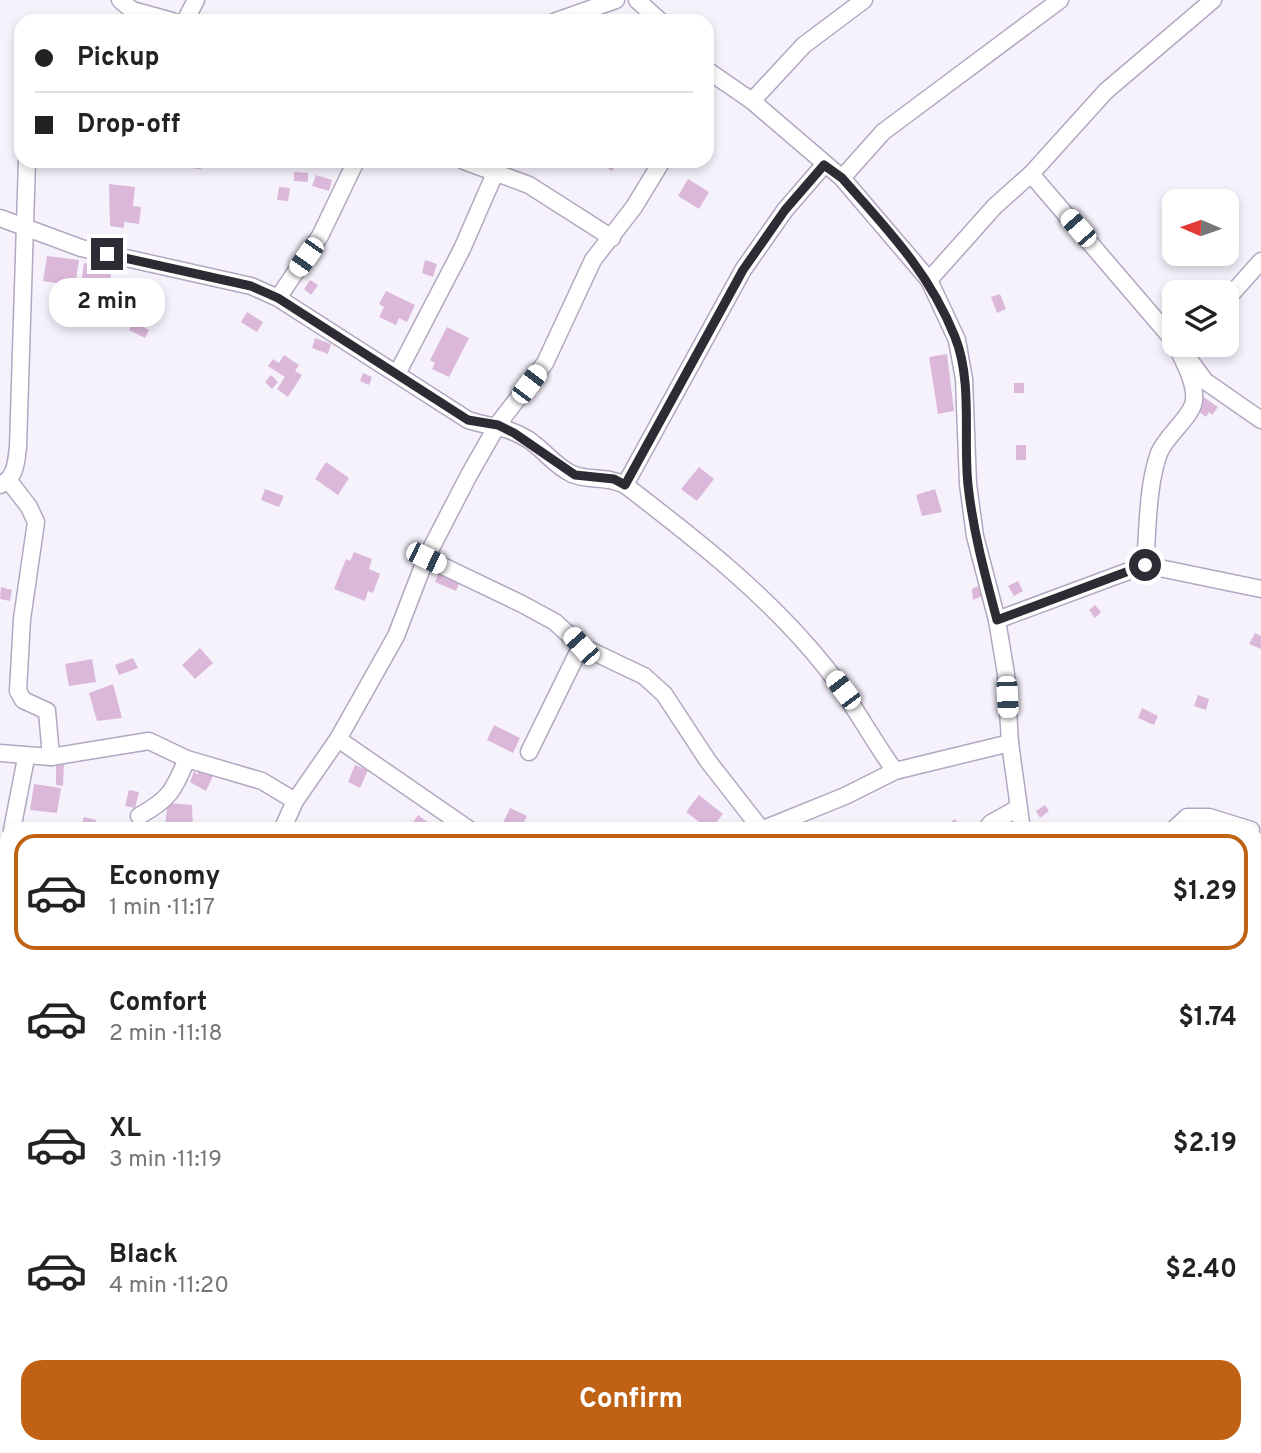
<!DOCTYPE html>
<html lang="en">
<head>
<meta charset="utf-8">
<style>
	:root { --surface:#fff; --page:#f2f2f2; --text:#222; --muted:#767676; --line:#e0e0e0; --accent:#bf6214 }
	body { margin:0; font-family:Overpass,sans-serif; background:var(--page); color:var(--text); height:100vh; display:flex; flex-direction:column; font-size:26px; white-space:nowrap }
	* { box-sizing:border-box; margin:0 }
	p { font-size:23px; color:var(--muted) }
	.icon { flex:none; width:38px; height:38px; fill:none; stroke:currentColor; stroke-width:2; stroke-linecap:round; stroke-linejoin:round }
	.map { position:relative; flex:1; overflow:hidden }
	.sheet { position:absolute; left:0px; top:822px; width:1262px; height:632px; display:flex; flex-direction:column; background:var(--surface); border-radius:21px 21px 0 0; box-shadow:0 4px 10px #0003 }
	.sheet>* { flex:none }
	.banner { position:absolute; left:14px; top:14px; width:700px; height:154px; border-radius:21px; box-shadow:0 4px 10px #0003; display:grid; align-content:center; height:154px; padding:0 21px; background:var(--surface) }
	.needle { width:46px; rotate:272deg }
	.controls { position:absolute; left:1162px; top:189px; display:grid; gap:14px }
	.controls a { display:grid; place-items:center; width:77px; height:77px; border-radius:14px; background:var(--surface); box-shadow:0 4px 10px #0003; font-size:35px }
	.end { position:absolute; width:32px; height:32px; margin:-16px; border:9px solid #2f2b34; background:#fff; box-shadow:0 0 0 4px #fff }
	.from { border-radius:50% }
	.bubble { position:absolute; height:49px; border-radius:21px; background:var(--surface); box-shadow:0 4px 10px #0003; font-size:23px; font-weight:700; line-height:49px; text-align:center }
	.car { position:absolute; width:21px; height:42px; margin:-21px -10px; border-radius:9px; box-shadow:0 0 5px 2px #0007; background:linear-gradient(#fff 24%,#345 0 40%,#fff 0 76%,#345 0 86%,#fff 0) }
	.banner b { display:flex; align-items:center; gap:24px; height:66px; font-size:26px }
	.banner b+b { border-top:2px solid var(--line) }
	.banner i { width:18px; height:18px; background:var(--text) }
	ul { padding:12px 0 0; list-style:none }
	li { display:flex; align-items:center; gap:21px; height:116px; margin:0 14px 10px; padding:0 7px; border:4px solid transparent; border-radius:21px }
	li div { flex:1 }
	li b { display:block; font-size:26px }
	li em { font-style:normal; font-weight:700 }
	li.current { border-color:var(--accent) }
	li>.icon { width:63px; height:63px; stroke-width:1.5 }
	.primary-button { display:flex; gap:14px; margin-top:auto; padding:14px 21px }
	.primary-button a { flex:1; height:80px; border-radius:21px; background:var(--accent); color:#fff; font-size:28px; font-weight:700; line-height:80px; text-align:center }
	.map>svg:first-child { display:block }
	.building { fill:#dbb8da }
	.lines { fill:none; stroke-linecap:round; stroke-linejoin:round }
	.street-casing { stroke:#b2a7c0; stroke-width:19 }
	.street { stroke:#fff; stroke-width:16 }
	.route { stroke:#2f2b34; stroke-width:9 }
</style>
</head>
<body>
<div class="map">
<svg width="1261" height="1453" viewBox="0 0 1261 1453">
	<rect width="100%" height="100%" fill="#f6f2fc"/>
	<!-- building -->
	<g class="building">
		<path d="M 181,161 L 202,161 L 201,169 L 181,167 Z"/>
		<rect x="230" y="161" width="15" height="5"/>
		<path d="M 597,161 L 618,161 L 612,171 Z"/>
		<path d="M 294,172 L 308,173 L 308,182 L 294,181 Z"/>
		<path d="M 316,175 L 332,180 L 329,191 L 312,186 Z"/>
		<path d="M 688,179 L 709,192 L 699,209 L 678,196 Z"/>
		<path d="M 109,184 L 135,187 L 133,206 L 141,207 L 139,224 L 124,222 L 124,228 L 110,226 Z"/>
		<path d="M 279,187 L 290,188 L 288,201 L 277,200 Z"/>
		<path d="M 47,256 L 79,260 L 75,286 L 43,281 Z"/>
		<path d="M 425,260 L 437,264 L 433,277 L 422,273 Z"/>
		<path d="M 84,263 L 112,267 L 108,295 L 80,291 Z"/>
		<path d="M 310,280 L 318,285 L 311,295 L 304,289 Z"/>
		<path d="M 386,291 L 415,305 L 407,322 L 399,318 L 396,325 L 379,317 L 384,307 L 379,304 Z"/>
		<path d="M 1000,294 L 1006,309 L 997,313 L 991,297 Z"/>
		<path d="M 247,312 L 263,322 L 257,332 L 241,322 Z"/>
		<path d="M 133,322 L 149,330 L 145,338 L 129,330 Z"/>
		<path d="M 447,327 L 469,338 L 449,377 L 432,369 L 435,363 L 430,360 Z"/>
		<path d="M 315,338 L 331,344 L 328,354 L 312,348 Z"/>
		<path d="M 947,354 L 954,411 L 938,414 L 929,357 Z"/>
		<path d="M 284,355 L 299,365 L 295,371 L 302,375 L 288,397 L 277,389 L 285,377 L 268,366 L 273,359 L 279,363 Z"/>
		<path d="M 363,373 L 372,377 L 369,385 L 360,381 Z"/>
		<path d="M 271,375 L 278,382 L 272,389 L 265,382 Z"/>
		<rect x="1014" y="383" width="10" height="10"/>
		<path d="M 1202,396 L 1218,407 L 1212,415 L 1209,412 L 1206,417 L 1197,410 Z"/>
		<rect x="1016" y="445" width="10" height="15"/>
		<path d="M 326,462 L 349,478 L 338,495 L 315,479 Z"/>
		<path d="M 699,467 L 714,479 L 697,501 L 681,489 Z"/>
		<path d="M 265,489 L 284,496 L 279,507 L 261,500 Z"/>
		<path d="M 935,489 L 942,512 L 922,516 L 916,495 Z"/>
		<path d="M 354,552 L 372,559 L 369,569 L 380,574 L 373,593 L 368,591 L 365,601 L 334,589 L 346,559 L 350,561 Z"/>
		<path d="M 440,570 L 461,579 L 456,591 L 435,582 Z"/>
		<path d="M 1018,581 L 1023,591 L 1014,596 L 1008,586 Z"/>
		<path d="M 978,586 L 982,596 L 973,600 L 972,589 Z"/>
		<path d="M 1,587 L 12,590 L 10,601 L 0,599 Z"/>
		<path d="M 1095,605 L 1101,612 L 1095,618 L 1089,610 Z"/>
		<path d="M 1255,633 L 1261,636 L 1261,649 L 1249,644 Z"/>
		<path d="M 200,648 L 213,663 L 195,679 L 182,665 Z"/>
		<path d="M 133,658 L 138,668 L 119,675 L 115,665 Z"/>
		<path d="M 92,659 L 96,682 L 69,686 L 65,664 Z"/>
		<path d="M 113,684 L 122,718 L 97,721 L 89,693 Z"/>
		<path d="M 1198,695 L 1209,699 L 1206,710 L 1194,706 Z"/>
		<path d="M 1142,708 L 1158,716 L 1154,725 L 1138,718 Z"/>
		<path d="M 494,725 L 520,738 L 513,753 L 487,740 Z"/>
		<path d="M 56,759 L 64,760 L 63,786 L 56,785 Z"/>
		<path d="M 355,765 L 368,770 L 360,788 L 348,782 Z"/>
		<path d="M 198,767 L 204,767 L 213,776 L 206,791 L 190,782 L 194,771 L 198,775 Z"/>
		<path d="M 34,784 L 61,788 L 57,813 L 30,810 Z"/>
		<path d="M 129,790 L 139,792 L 135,808 L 125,806 Z"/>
		<path d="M 699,795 L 723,814 L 710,830 L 686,812 Z"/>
		<path d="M 168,803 L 192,805 L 193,830 L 165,824 Z"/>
		<path d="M 1045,805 L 1049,811 L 1040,818 L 1036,811 Z"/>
		<path d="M 510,808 L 527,816 L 520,830 L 502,825 Z"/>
		<path d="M 418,815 L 438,830 L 408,830 Z"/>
		<path d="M 84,817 L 96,820 L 94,829 L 81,827 Z"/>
		<path d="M 955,819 L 960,827 L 963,825 L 966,830 L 950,830 L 947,825 Z"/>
	</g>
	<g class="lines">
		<defs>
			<g id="street">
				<path d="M 120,0 L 132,10 L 172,21"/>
				<path d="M 637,0 L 660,21"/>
				<path d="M 185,21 L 196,0"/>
				<path d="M 556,21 L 616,0"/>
				<path d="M 707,70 L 752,101 L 842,178 L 929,280 L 957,340 L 964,379 L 968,484 L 975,536 L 997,620 L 1006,674 L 1010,743 L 1022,830"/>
				<path d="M 752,101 L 804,45 L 864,0"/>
				<path d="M 464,161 L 529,185 L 612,238"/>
				<path d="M 1031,174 L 1174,341"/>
				<path d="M 842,178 L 883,132 L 1060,0"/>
				<path d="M 0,218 L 81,248 L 251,286 L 278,298 L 468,420 C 491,428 506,425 529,440 C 545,451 555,466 572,474 C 589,481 608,476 625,485 C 697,540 770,597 827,669 C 852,701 871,738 895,771"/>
				<path d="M 929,280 L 995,206 L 1031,174 L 1106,91 L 1213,0"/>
				<path d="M 278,298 L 320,236 L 356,161"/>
				<path d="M 1227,299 L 1261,261"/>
				<path d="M 1188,358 L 1205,381 L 1261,420"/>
				<path d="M 398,372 L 462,249 L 496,171"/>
				<path d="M 9,481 L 29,507 L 36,522 L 22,619 L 18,691 L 23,700 L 47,711 L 51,757"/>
				<path d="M 0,485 C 16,478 16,463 18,447 L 27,161"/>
				<path d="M 625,485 L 743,270 L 785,210 L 824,165"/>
				<path d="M 426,558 L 522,604 L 555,622 L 581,646 L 644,676 L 664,694 L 708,761 L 761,829"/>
				<path d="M 1145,565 C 1148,529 1147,487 1159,453 C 1167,434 1193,416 1194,400 C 1196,383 1183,360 1176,345"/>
				<path d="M 997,620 L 1145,565 L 1261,589"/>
				<path d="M 338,739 L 470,830"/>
				<path d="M 529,752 L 581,646"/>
				<path d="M 0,753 L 51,757 L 149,741 L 187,759 L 262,781 L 295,801"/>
				<path d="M 139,816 C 170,799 173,791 187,759"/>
				<path d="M 12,830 L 26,758"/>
				<path d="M 282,830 L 295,801 L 338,739 L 396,636 L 426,558 L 469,475 L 498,424 L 545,363 L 593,260 L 634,207 L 662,161"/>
				<path d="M 761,830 L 845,796 L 895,771 L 1010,743"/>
				<path d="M 986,830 L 991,823 L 1018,808"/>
				<path d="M 1173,830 L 1187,817 L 1209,817 L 1251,830"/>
				<path d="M 0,965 L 7,866"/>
				<path d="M 1255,1063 L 1261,1070"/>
				<path d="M 0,1066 L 7,1070"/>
				<path d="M 0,1187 L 7,1191"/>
				<path d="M 1255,1324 L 1261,1323"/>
				<path d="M 470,1447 L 480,1453"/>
				<path d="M 422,1453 L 425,1447"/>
				<path d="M 761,1453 L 764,1447"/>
				<path d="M 915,1453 L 917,1447"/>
				<path d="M 1106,1453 L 1107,1447"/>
			</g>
		</defs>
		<!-- street casing -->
		<use href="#street" class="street-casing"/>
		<!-- street -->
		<use href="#street" class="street"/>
	</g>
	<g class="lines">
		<!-- route -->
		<path class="route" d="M 107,254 L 251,286 L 278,298 L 468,420 L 498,425 L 514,433 L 575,475 L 614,479 L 625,485 L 743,270 L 785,210 L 824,165 L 842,178 C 888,230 929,272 955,337 C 973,382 963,438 968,485 C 973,531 985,575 997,620 L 1145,565"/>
	</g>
</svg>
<div class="controls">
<a><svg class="needle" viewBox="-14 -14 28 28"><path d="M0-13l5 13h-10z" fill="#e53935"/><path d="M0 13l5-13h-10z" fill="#767676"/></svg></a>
<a><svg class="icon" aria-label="layers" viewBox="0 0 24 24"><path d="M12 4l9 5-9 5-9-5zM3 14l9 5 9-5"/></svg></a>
</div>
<i class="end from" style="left:1145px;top:565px"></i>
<i class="end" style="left:107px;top:254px"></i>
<div class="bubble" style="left:49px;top:278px;width:116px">2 min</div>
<i class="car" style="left:1078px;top:228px;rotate:319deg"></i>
<i class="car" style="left:306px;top:257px;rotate:215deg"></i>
<i class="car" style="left:529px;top:384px;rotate:37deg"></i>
<i class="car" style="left:426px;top:558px;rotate:116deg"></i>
<i class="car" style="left:581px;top:646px;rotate:318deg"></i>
<i class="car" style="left:843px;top:690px;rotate:323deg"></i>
<i class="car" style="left:1007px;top:697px;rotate:177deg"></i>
<div class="banner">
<b><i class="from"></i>Pickup</b>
<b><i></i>Drop-off</b>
</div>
<section class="sheet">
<ul>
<li class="current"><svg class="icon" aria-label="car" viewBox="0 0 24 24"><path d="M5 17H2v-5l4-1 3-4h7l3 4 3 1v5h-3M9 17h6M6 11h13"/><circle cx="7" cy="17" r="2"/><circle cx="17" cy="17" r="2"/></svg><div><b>Economy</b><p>1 min · 11:17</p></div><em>$1.29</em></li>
<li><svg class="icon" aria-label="car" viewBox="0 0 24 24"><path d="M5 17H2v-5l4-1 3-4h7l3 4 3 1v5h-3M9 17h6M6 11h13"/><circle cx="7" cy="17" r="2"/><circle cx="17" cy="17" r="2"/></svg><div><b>Comfort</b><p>2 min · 11:18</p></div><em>$1.74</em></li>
<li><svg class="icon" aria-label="car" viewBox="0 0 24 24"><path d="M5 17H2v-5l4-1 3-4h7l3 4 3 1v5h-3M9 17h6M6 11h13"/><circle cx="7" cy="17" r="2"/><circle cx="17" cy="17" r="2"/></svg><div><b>XL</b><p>3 min · 11:19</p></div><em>$2.19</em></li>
<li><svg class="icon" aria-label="car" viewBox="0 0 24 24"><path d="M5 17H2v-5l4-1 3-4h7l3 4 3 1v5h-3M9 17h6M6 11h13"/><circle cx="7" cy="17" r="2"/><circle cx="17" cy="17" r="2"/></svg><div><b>Black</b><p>4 min · 11:20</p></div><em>$2.40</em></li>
</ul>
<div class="primary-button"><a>Confirm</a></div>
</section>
</div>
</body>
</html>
